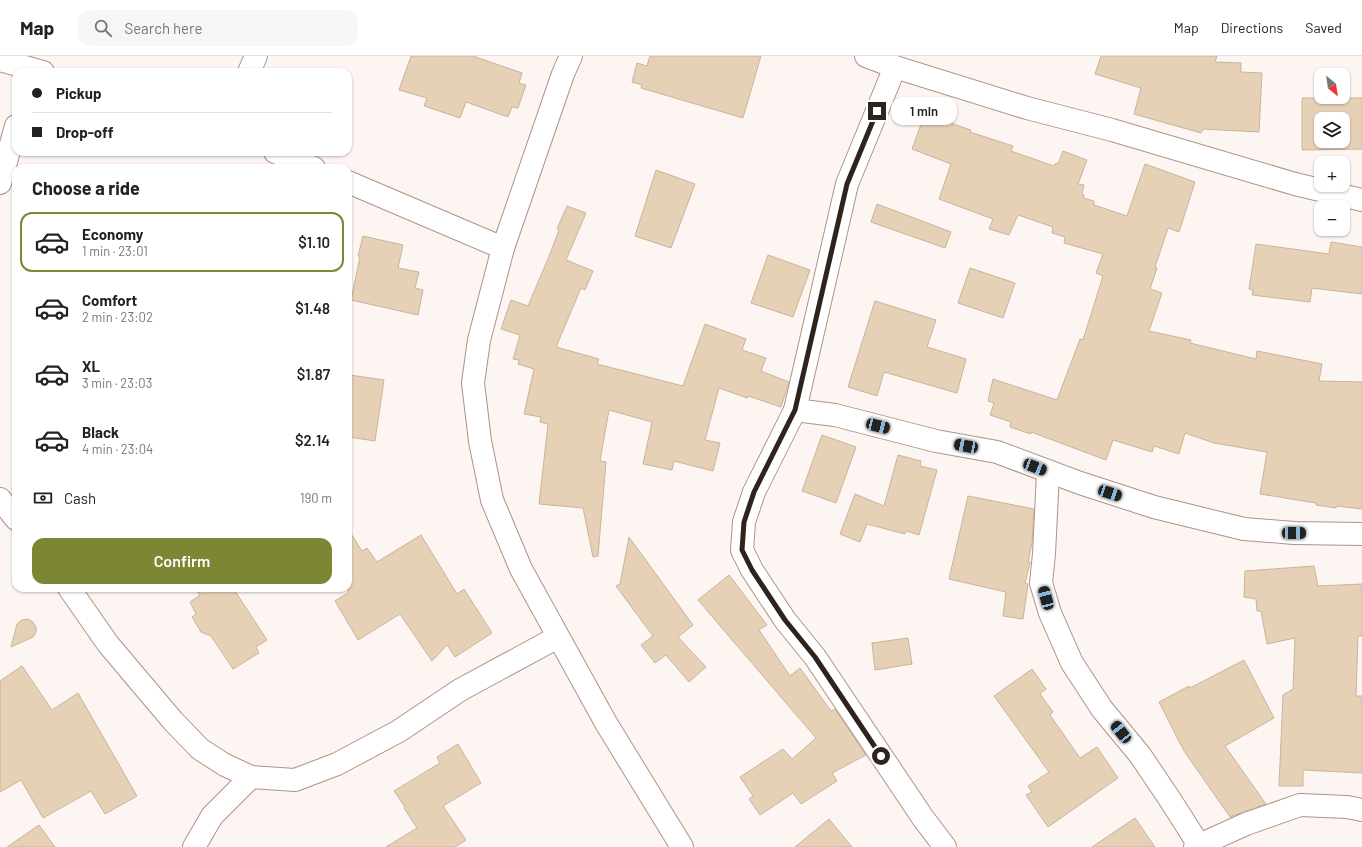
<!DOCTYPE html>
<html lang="en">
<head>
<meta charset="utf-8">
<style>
	:root { --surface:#fff; --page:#f6f6f6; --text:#222; --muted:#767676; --line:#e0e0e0; --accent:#7d8632 }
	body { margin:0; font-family:Barlow,sans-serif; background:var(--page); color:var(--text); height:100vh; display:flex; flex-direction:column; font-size:15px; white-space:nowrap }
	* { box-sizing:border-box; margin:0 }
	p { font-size:13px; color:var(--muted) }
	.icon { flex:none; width:22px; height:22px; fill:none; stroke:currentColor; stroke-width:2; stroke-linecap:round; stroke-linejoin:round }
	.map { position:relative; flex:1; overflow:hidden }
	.panel { position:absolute; left:12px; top:108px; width:340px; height:428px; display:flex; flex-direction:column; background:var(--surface); border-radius:12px; box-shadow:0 1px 3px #0004 }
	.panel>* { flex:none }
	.hud { position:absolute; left:12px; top:12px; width:340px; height:88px; border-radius:12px; box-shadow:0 1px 3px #0004; display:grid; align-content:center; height:88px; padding:0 20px; background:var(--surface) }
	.needle { width:26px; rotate:151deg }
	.tools { position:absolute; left:1314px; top:12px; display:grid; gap:8px }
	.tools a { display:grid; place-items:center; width:36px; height:36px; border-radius:8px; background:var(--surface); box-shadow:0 1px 3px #0004; font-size:20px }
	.end { position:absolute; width:18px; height:18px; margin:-9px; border:5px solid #2f231e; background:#fff; box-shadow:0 0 0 2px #fff }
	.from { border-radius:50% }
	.bubble { position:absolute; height:28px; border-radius:12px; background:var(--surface); box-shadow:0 1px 3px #0004; font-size:13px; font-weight:600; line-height:28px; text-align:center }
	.car { position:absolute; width:12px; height:24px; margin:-12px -6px; border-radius:5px; box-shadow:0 0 3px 1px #0007; background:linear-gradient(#222 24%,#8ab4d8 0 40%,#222 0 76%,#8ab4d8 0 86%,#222 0) }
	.hud b { display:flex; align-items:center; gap:14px; height:38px; font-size:15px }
	.hud b+b { border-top:1px solid var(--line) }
	.hud i { width:10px; height:10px; background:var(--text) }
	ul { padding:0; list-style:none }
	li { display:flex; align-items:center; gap:12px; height:60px; margin:0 8px 6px; padding:0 12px; border:2px solid transparent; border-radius:12px }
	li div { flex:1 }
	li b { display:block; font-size:15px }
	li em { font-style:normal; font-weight:600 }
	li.on { border-color:var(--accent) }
	li>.icon { width:36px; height:36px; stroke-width:1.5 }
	h2 { padding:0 20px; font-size:18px; line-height:48px }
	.pay { display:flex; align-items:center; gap:10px; height:44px; padding:0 20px; font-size:15px }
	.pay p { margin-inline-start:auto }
	.action { display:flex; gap:8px; margin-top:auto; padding:8px 20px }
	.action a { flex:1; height:46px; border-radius:12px; background:var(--accent); color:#fff; font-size:16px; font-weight:600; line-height:46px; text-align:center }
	header { display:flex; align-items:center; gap:24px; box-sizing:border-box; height:56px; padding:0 20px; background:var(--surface); border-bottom:1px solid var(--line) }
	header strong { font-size:19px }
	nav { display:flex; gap:22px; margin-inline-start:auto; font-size:14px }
	.search { width:280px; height:36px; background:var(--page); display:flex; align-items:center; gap:10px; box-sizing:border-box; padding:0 14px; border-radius:12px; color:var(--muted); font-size:15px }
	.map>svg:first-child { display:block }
	.building { fill:#e6d1b7; stroke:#c9b49b; fill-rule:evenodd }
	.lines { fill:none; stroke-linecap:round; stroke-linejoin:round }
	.minor-casing { stroke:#b19285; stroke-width:24 }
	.minor { stroke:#fff; stroke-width:22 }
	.route { stroke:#2f231e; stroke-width:5 }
</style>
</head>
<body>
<header>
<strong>Map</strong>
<div class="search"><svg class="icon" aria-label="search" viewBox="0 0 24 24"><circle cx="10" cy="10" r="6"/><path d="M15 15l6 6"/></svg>Search here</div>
<nav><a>Map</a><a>Directions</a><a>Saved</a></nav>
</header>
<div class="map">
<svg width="1362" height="791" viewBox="0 0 1362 791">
	<rect width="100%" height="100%" fill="#fcf5f2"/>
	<!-- building -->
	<g class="building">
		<path d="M 411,0 L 473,0 L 522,17 L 519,27 L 526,29 L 518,52 L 512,51 L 508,61 L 466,46 L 460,62 L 424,50 L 427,42 L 399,34 Z"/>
		<path d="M 650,0 L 761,0 L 743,62 L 641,32 L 642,29 L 632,26 L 637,7 L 647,10 Z"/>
		<path d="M 1101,0 L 1217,0 L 1215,6 L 1241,7 L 1241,16 L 1262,17 L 1259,76 L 1203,73 L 1201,77 L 1134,58 L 1141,32 L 1095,18 Z"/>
		<path d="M 1302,42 L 1362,42 L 1362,93 L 1302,94 ZM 1321,63 L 1343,63 L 1343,85 L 1321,85 Z"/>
		<path d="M 927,52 L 950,60 L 950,67 L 971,74 L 970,76 L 1013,90 L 1011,95 L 1054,110 L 1056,107 L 1058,108 L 1063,95 L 1087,104 L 1078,128 L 1084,129 L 1082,138 L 1084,139 L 1083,142 L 1094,145 L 1094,149 L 1127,160 L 1145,108 L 1195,126 L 1179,176 L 1168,172 L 1155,211 L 1157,212 L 1150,233 L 1162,237 L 1149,275 L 1191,284 L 1190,287 L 1256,303 L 1257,295 L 1322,308 L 1319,325 L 1362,326 L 1362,453 L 1336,450 L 1336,452 L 1316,449 L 1316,447 L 1260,438 L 1267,396 L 1214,387 L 1185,377 L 1179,398 L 1154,390 L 1152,396 L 1113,384 L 1106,404 L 1031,376 L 1031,378 L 1010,371 L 1011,366 L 990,359 L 994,347 L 988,345 L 993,323 L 1057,344 L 1080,283 L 1083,284 L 1103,220 L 1096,217 L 1103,198 L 1064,187 L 1065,181 L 1052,177 L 1053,171 L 1018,159 L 1009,179 L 989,173 L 993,163 L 939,143 L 951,108 L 912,93 Z"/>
		<path d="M 656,114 L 695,128 L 671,192 L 635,180 Z"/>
		<path d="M 877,148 L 951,176 L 945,192 L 871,166 Z"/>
		<path d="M 567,150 L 586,157 L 566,204 L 593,215 L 585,234 L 581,232 L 556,291 L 599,303 L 597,308 L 683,330 L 705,268 L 746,283 L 742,294 L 766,302 L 761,315 L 789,326 L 781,351 L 748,340 L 747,342 L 719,332 L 705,384 L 720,387 L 713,415 L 674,405 L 672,414 L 643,408 L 652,366 L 609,354 L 600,405 L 606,406 L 598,500 L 593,501 L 583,452 L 539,448 L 548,368 L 540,366 L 541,361 L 524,358 L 534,313 L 518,308 L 519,304 L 513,303 L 520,279 L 501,273 L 511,244 L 528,250 L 550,198 L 559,174 L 557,173 Z"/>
		<path d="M 363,180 L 403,189 L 398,212 L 419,216 L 415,232 L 423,234 L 418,259 L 351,244 L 360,201 L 358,200 Z"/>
		<path d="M 1331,186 L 1362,191 L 1362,238 L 1312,232 L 1310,246 L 1252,239 L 1253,234 L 1249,233 L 1256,188 L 1329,198 Z"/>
		<path d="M 768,199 L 810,214 L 793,261 L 751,247 Z"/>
		<path d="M 970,212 L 1015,227 L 1003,262 L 958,247 Z"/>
		<path d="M 875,245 L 936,264 L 927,291 L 966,303 L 957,337 L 884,316 L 877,340 L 848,331 Z"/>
		<path d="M 350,319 L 384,324 L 375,385 L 348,381 L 348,331 Z"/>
		<path d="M 822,379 L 856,391 L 836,447 L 802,435 Z"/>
		<path d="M 898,399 L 921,405 L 920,410 L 937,414 L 919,479 L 906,475 L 905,478 L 867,468 L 860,486 L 840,478 L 855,438 L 884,450 Z"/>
		<path d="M 968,440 L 1034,453 L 1032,487 L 1028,506 L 1030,506 L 1025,527 L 1028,528 L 1023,563 L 1003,560 L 1006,536 L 949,523 Z"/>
		<path d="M 348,473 L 362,495 L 367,492 L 377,506 L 421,479 L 457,538 L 464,533 L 492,577 L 455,601 L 447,589 L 432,605 L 400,558 L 358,584 L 335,545 L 348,537 Z"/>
		<path d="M 629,481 L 693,569 L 678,581 L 706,611 L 689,626 L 666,599 L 655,607 L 641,589 L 653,580 L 616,530 L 620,528 Z"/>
		<path d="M 1314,510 L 1318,530 L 1362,528 L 1362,580 L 1358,580 L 1356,640 L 1362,640 L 1362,717 L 1303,714 L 1303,730 L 1279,730 L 1283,639 L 1293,633 L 1295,582 L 1267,588 L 1261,555 L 1257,555 L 1256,543 L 1244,541 L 1245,515 Z"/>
		<path d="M 729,519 L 767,569 L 759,574 L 790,620 L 800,612 L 831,655 L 835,653 L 866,699 L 832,717 L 837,725 L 801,748 L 793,737 L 760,759 L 749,743 L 753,740 L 740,721 L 783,693 L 792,703 L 816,682 L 698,544 Z"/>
		<path d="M 195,532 L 233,532 L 267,584 L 256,591 L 259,597 L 233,613 L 211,580 L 201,576 L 192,561 L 196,558 L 190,546 L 200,539 Z"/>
		<path d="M 28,563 L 33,566 L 36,571 L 36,576 L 33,581 L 11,591 L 17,568 L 22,564 Z"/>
		<path d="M 908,582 L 912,608 L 875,614 L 872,587 Z"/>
		<path d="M 1244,604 L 1274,662 L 1225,690 L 1266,748 L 1230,761 L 1184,695 L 1159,646 L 1189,630 L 1190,632 Z"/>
		<path d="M 22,610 L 52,654 L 78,637 L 137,740 L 105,758 L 91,735 L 43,762 L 21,724 L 0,736 L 0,625 Z"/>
		<path d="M 1032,613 L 1046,633 L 1040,638 L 1053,656 L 1050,659 L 1080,702 L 1097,691 L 1118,722 L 1048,771 L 1026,739 L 1032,736 L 1028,730 L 1049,716 L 994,640 Z"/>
		<path d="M 458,688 L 481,727 L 443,750 L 466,784 L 455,791 L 386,791 L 417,772 L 404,752 L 405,751 L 394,735 L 440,707 L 437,701 Z"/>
		<path d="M 1135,762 L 1155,791 L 1092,791 Z"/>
		<path d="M 829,763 L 852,791 L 795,791 Z"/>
		<path d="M 39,769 L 55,791 L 7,791 Z"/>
	</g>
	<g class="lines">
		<defs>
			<g id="minor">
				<path d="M 571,0 L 563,18 L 503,192 L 479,284 L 473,327 L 480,385 L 492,444 L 521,513 L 606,667 L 682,791"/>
				<path d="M 866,0 L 895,11 L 1027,52 L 1112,74 L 1295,128 L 1362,144"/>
				<path d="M 0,4 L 43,16"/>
				<path d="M 895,11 L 847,128 L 795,354 L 835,359 L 936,385 L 997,396 L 1080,427 L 1154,451 L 1244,473 L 1294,477 L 1362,478"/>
				<path d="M 249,16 L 256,0"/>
				<path d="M 275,96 L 314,112"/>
				<path d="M 348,126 L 503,192"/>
				<path d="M 0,127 L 16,70"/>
				<path d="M 795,354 L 754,436 L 744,466 L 742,494 L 752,514 L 785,564 L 815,601 L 923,762 L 945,791"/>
				<path d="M 1048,416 L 1044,498 L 1041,527 L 1050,557 L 1072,607 L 1102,653 L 1140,699 L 1169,742 L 1199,789"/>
				<path d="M 0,443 L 16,463"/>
				<path d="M 69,532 L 108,588 L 173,665 L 200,693 L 225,709 L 251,721 L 295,724 L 337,708 L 399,675 L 460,634 L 558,581"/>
				<path d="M 194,791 L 212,760 L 251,721"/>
				<path d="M 1195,791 L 1246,768 L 1300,749 L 1347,751 L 1362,754"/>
			</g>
		</defs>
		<!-- minor casing -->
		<use href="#minor" class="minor-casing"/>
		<!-- minor -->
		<use href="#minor" class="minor"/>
	</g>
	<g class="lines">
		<!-- route -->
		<path class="route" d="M 877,55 L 847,128 L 795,354 L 754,436 L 744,466 L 742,494 L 752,514 L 785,564 L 815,601 L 881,700"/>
	</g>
</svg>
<div class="tools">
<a><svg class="needle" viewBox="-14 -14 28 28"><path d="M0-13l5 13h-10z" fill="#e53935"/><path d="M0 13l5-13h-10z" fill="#767676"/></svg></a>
<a><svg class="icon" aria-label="layers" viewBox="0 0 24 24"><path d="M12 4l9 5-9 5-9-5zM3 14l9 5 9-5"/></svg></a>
<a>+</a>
<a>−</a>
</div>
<i class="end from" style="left:881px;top:700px"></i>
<i class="end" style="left:877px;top:55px"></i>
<div class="bubble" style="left:891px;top:41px;width:66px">1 min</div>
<i class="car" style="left:878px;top:370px;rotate:104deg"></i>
<i class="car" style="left:966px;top:390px;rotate:281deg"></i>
<i class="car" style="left:1035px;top:411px;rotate:111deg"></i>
<i class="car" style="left:1110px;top:437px;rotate:108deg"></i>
<i class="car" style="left:1294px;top:477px;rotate:90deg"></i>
<i class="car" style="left:1046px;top:542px;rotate:345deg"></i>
<i class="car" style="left:1121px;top:676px;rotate:322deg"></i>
<div class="hud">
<b><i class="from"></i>Pickup</b>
<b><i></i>Drop-off</b>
</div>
<section class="panel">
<h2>Choose a ride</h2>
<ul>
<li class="on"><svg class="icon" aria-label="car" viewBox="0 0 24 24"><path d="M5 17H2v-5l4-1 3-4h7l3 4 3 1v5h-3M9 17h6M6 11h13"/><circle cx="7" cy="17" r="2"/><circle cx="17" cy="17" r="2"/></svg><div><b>Economy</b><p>1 min · 23:01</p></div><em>$1.10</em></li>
<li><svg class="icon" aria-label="car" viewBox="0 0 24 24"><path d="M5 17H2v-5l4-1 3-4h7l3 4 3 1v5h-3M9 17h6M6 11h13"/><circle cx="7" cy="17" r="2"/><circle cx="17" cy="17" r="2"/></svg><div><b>Comfort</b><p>2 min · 23:02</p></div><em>$1.48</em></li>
<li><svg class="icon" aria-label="car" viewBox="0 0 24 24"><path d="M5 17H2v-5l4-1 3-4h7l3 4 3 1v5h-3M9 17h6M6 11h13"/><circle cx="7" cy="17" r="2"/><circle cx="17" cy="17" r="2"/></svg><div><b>XL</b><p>3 min · 23:03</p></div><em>$1.87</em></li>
<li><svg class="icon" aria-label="car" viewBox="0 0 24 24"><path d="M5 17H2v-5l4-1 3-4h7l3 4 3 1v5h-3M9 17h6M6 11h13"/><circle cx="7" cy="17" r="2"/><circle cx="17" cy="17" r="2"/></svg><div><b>Black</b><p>4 min · 23:04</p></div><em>$2.14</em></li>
</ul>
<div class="pay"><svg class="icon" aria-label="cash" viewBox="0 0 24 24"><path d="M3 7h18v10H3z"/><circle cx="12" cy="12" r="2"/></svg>Cash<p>190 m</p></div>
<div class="action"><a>Confirm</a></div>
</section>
</div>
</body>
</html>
